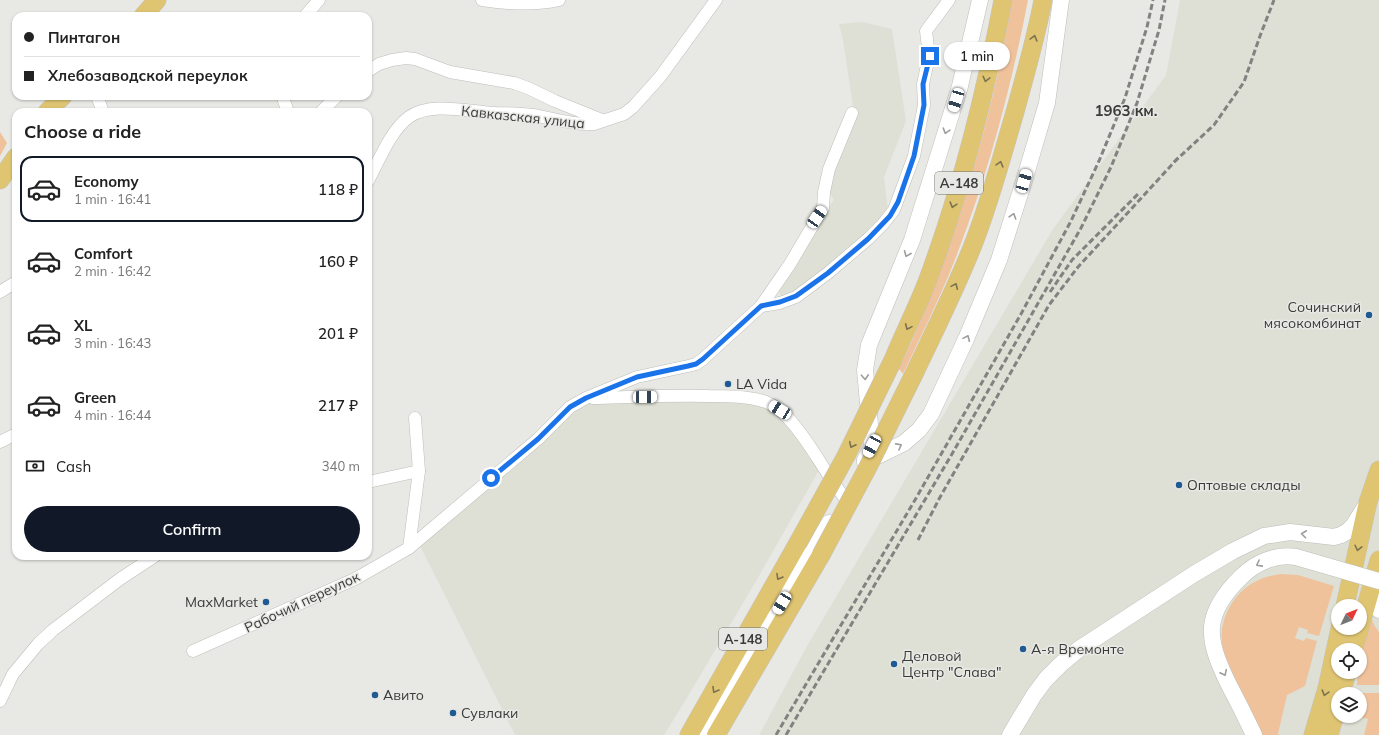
<!DOCTYPE html>
<html lang="en">
<head>
<meta charset="utf-8">
<style>
	:root { --surface:#fff; --page:#f2f2f2; --text:#222; --muted:#767676; --line:#e0e0e0; --accent:#111827 }
	body { margin:0; font-family:Mulish,sans-serif; background:var(--page); color:var(--text); height:100vh; display:flex; flex-direction:column; font-size:15px; white-space:nowrap }
	* { box-sizing:border-box; margin:0 }
	p { font-size:13px; color:var(--muted) }
	.icon { flex:none; width:22px; height:22px; fill:none; stroke:currentColor; stroke-width:2; stroke-linecap:round; stroke-linejoin:round }
	.map { position:relative; flex:1; overflow:hidden }
	.sheet { position:absolute; left:12px; top:108px; width:360px; height:452px; display:flex; flex-direction:column; background:var(--surface); border-radius:12px; box-shadow:0 1px 3px #0004 }
	.sheet>* { flex:none }
	.banner { position:absolute; left:12px; top:12px; width:360px; height:88px; border-radius:12px; box-shadow:0 1px 3px #0004; display:grid; align-content:center; height:88px; padding:0 12px; background:var(--surface) }
	.needle { width:26px; rotate:47deg }
	.fabs { position:absolute; left:1331px; top:599px; display:grid; gap:8px }
	.fabs a { display:grid; place-items:center; width:36px; height:36px; border-radius:50%; background:var(--surface); box-shadow:0 1px 3px #0004; font-size:20px }
	.end { position:absolute; width:18px; height:18px; margin:-9px; border:5px solid #1a73e8; background:#fff; box-shadow:0 0 0 2px #fff }
	.from { border-radius:50% }
	.bubble { position:absolute; height:28px; border-radius:14px; background:var(--surface); box-shadow:0 1px 3px #0004; font-size:13px; font-weight:600; line-height:28px; text-align:center }
	.car { position:absolute; width:12px; height:24px; margin:-12px -6px; border-radius:5px; box-shadow:0 0 3px 1px #0007; background:linear-gradient(#fff 24%,#345 0 40%,#fff 0 76%,#345 0 86%,#fff 0) }
	.banner b { display:flex; align-items:center; gap:14px; height:38px; font-size:15px }
	.banner b+b { border-top:1px solid var(--line) }
	.banner i { width:10px; height:10px; background:var(--text) }
	ul { padding:0; list-style:none }
	li { display:flex; align-items:center; gap:12px; height:66px; margin:0 8px 6px; padding:0 4px; border:2px solid transparent; border-radius:12px }
	li div { flex:1 }
	li b { display:block; font-size:15px }
	li em { font-style:normal; font-weight:600 }
	li.on { border-color:var(--accent) }
	li>.icon { width:36px; height:36px; stroke-width:1.5 }
	h2 { padding:0 12px; font-size:18px; line-height:48px }
	.pay { display:flex; align-items:center; gap:10px; height:44px; padding:0 12px; font-size:15px }
	.pay p { margin-inline-start:auto }
	.button { display:flex; gap:8px; margin-top:auto; padding:8px 12px }
	.button a { flex:1; height:46px; border-radius:24px; background:var(--accent); color:#fff; font-size:16px; font-weight:600; line-height:46px; text-align:center }
	.map>svg:first-child { display:block }
	.built { fill:#dee0d5; fill-rule:evenodd }
	.green { fill:#efc29c }
	.lines { fill:none; stroke-linecap:round; stroke-linejoin:round }
	.minor-casing { stroke:#bdbeba; stroke-width:13 }
	.secondary-casing { stroke:#bdbeba; stroke-width:17 }
	.primary-casing { stroke:#c4c4c4; stroke-width:19 }
	.minor { stroke:#fff; stroke-width:12 }
	.secondary { stroke:#fff; stroke-width:16 }
	.primary { stroke:#dfc572; stroke-width:18 }
	.rail { stroke:#828280; stroke-width:3; stroke-dasharray:6 3; stroke-linecap:butt }
	.secondary-bridge-casing { stroke:#bdbeba; stroke-width:17; stroke-linecap:butt }
	.primary-bridge-casing { stroke:#c4c4c4; stroke-width:19; stroke-linecap:butt }
	.secondary-bridge { stroke:#fff; stroke-width:16 }
	.primary-bridge { stroke:#dfc572; stroke-width:18 }
	.oneway { stroke:#7d7250 }
	.oneway2 { stroke:#9d9d9c }
	.route { stroke:#1a73e8; stroke-width:5 }
	.poi-dot { fill:#1f5b92; stroke:#e8e9e5; stroke-width:1.5 }
	.labels { text-anchor:middle; stroke-width:3; stroke-linejoin:round; paint-order:stroke }
	.shield { fill:#e8e9e5; stroke:#6f6f6d; stroke-width:1 }
	.shield-label { font-size:13px; font-weight:bold; fill:#3b3b3a }
	.street-label { font-size:14px; fill:#3b3b3a; stroke:#e8e9e5 }
	.poi-label { font-size:14px; fill:#3b3b3a; stroke:#e8e9e5; text-anchor:start }
	.neighbourhood-label { font-size:15px; font-weight:bold; fill:#3b3b3a; stroke:#e8e9e5 }
</style>
</head>
<body>
<div class="map">
<svg width="1379" height="735" viewBox="0 0 1379 735">
	<rect width="100%" height="100%" fill="#e8e9e5"/>
	<!-- built -->
	<g class="built">
		<path d="M 1180,0 L 1379,0 L 1379,735 L 759,735 L 807,646 L 1053,229 L 1166,75 ZM 1338,606 L 1360,606 L 1360,628 L 1338,628 ZM 1338,650 L 1360,650 L 1360,672 L 1338,672 ZM 1338,694 L 1360,694 L 1360,716 L 1338,716 Z"/>
		<path d="M 863,22 L 892,29 L 906,121 L 884,177 L 888,211 L 877,226 L 870,226 L 871,238 L 788,305 L 776,289 L 807,233 L 834,200 L 827,188 L 854,113 L 843,40 L 839,24 Z"/>
		<path d="M 737,399 L 767,405 L 786,418 L 819,470 L 759,576 L 688,696 L 664,735 L 515,735 L 418,542 L 585,403 Z"/>
	</g>
	<!-- green -->
	<g class="green">
		<path d="M 1012,0 L 1028,0 C 1010,94 984,189 948,277 C 934,310 918,342 903,374 L 899,369 C 907,351 916,333 923,314 C 964,214 994,107 1012,0 Z"/>
		<path d="M 0,132 L 7,143 L 0,156 Z"/>
		<path d="M 1280,574 L 1298,575 L 1334,586 L 1319,636 L 1307,633 L 1308,630 L 1299,627 L 1295,638 L 1304,641 L 1306,638 L 1317,641 L 1305,686 L 1287,695 L 1278,734 L 1280,735 L 1262,735 C 1253,717 1244,699 1235,680 C 1230,669 1223,656 1222,643 C 1220,628 1225,613 1234,600 C 1245,585 1261,577 1280,574 Z"/>
		<path d="M 1370,614 L 1374,625 L 1379,632 L 1379,685 L 1357,685 L 1358,672 L 1360,672 L 1360,650 Z"/>
		<path d="M 1357,693 L 1379,693 L 1379,735 L 1364,735 L 1368,719 L 1353,716 L 1360,716 L 1360,694 Z"/>
	</g>
	<g class="lines">
		<defs>
			<g id="minor">
				<path d="M 482,0 C 508,4 534,6 559,0"/>
				<path d="M 305,16 L 319,0"/>
				<path d="M 368,71 L 379,64 L 392,60 L 406,58 L 415,59 L 450,72 L 514,83 L 528,88 L 555,101 L 602,120"/>
				<path d="M 97,96 L 103,112"/>
				<path d="M 284,96 L 284,101 L 288,112"/>
				<path d="M 321,112 L 337,96"/>
				<path d="M 368,181 C 379,161 390,131 409,117 C 431,101 470,112 496,113 C 508,113 520,113 533,115 C 551,118 569,124 587,124 L 594,124 L 624,114 L 633,107 L 660,77 L 716,0"/>
				<path d="M 0,292 L 16,282"/>
				<path d="M 761,306 L 780,303 L 796,297 L 828,273 L 868,239 L 883,224 L 894,210 L 914,156 L 924,105 L 923,84 L 929,56 L 926,31 L 949,0"/>
				<path d="M 593,398 C 631,397 670,395 709,396 C 728,396 748,396 766,402 C 774,405 782,412 788,418 C 810,441 824,472 844,497"/>
				<path d="M 0,442 L 16,434"/>
				<path d="M 368,482 L 419,471"/>
				<path d="M 409,548 L 419,471 L 415,418"/>
				<path d="M 193,651 L 355,579 L 409,548 L 538,439 L 570,407 L 586,398 L 637,377 L 688,366 L 696,364 L 703,359 L 761,306 L 790,264 L 823,208 L 824,192 L 829,169 L 852,113"/>
				<path d="M 0,701 L 13,674 L 38,644 L 53,630 L 120,579 L 155,556"/>
			</g>
			<g id="secondary">
				<path d="M 865,460 L 872,446 L 865,370 L 869,345 L 912,240 L 960,86 L 980,0"/>
				<path d="M 865,462 L 904,443 L 919,430 L 931,414 L 966,339 L 999,260 L 1024,181 L 1047,103 L 1061,0"/>
				<path d="M 1373,583 L 1372,591 L 1379,610"/>
				<path d="M 704,735 L 829,523"/>
				<path d="M 1010,735 L 1034,695 L 1046,679 L 1061,664 L 1079,649 L 1194,574 L 1233,551 L 1264,536 L 1290,532 L 1334,537 L 1341,535 L 1348,531 L 1353,526 L 1365,507"/>
				<path d="M 1254,735 C 1246,718 1237,700 1228,683 C 1206,638 1203,614 1241,577 C 1256,562 1276,554 1296,557"/>
			</g>
			<g id="primary">
				<path d="M 143,16 L 157,0"/>
				<path d="M 47,112 L 63,96"/>
				<path d="M 0,180 L 16,157"/>
				<path d="M 893,360 C 904,333 917,308 927,282 C 961,191 985,95 1003,0"/>
				<path d="M 915,372 C 935,330 956,288 973,245 C 990,202 1002,156 1015,112 C 1025,75 1036,38 1043,0"/>
				<path d="M 1345,606 L 1368,502 L 1379,470"/>
				<path d="M 1360,627 L 1379,560"/>
				<path d="M 1353,650 L 1360,628"/>
				<path d="M 1341,694 L 1347,672"/>
				<path d="M 689,735 L 798,543"/>
				<path d="M 716,735 L 821,555"/>
				<path d="M 1313,735 L 1327,688 L 1340,628"/>
				<path d="M 1329,735 L 1338,705"/>
			</g>
		</defs>
		<!-- minor casing -->
		<use href="#minor" class="minor-casing"/>
		<!-- secondary casing -->
		<use href="#secondary" class="secondary-casing"/>
		<!-- primary casing -->
		<use href="#primary" class="primary-casing"/>
		<!-- minor -->
		<use href="#minor" class="minor"/>
		<!-- secondary -->
		<use href="#secondary" class="secondary"/>
		<!-- primary -->
		<use href="#primary" class="primary"/>
		<!-- rail -->
		<g class="rail">
			<path d="M 1174,162 L 1214,125 L 1244,82 L 1260,36 L 1274,0"/>
			<path d="M 1050,292 L 1072,260 L 1138,194"/>
			<path d="M 918,540 L 939,499 L 1049,305 L 1078,267 L 1178,158"/>
			<path d="M 776,735 L 915,500 L 1021,314 L 1071,221 L 1099,161 L 1125,98 L 1147,27 L 1153,0"/>
			<path d="M 786,735 L 952,454 L 1081,228 L 1111,167 L 1137,103 L 1159,30 L 1165,0"/>
		</g>
		<defs>
			<path id="secondary-bridge" d="M 1296,557 L 1379,581"/>
			<g id="primary-bridge">
				<path d="M 798,543 L 846,456 L 893,360"/>
				<path d="M 821,555 L 868,467 L 915,372"/>
			</g>
		</defs>
		<!-- secondary-bridge casing -->
		<use href="#secondary-bridge" class="secondary-bridge-casing"/>
		<!-- primary-bridge casing -->
		<use href="#primary-bridge" class="primary-bridge-casing"/>
		<!-- secondary-bridge -->
		<use href="#secondary-bridge" class="secondary-bridge"/>
		<!-- primary-bridge -->
		<use href="#primary-bridge" class="primary-bridge"/>
	</g>
	<!-- one-way arrows -->
	<defs><path id="oneway-chevron" d="M-2-3.5L2.5 0L-2 3.5" fill="none" stroke-width="1.6" stroke-linecap="round" stroke-linejoin="round"/></defs>
	<g class="oneway">
		<use href="#oneway-chevron" transform="translate(1034 38) rotate(-75)"/>
		<use href="#oneway-chevron" transform="translate(986 79) rotate(104)"/>
		<use href="#oneway-chevron" transform="translate(1000 164) rotate(-74)"/>
		<use href="#oneway-chevron" transform="translate(953 205) rotate(106)"/>
		<use href="#oneway-chevron" transform="translate(955 286) rotate(-66)"/>
		<use href="#oneway-chevron" transform="translate(908 327) rotate(114)"/>
		<use href="#oneway-chevron" transform="translate(852 445) rotate(116)"/>
		<use href="#oneway-chevron" transform="translate(1358 548) rotate(103)"/>
		<use href="#oneway-chevron" transform="translate(779 577) rotate(120)"/>
		<use href="#oneway-chevron" transform="translate(715 690) rotate(120)"/>
		<use href="#oneway-chevron" transform="translate(1325 693) rotate(106)"/>
	</g>
	<g class="oneway2">
		<use href="#oneway-chevron" transform="translate(946 131) rotate(107)"/>
		<use href="#oneway-chevron" transform="translate(1013 216) rotate(-72)"/>
		<use href="#oneway-chevron" transform="translate(907 254) rotate(112)"/>
		<use href="#oneway-chevron" transform="translate(967 338) rotate(-66)"/>
		<use href="#oneway-chevron" transform="translate(865 377) rotate(87)"/>
		<use href="#oneway-chevron" transform="translate(899 446) rotate(-28)"/>
		<use href="#oneway-chevron" transform="translate(1304 534) rotate(-173)"/>
		<use href="#oneway-chevron" transform="translate(1259 564) rotate(152)"/>
		<use href="#oneway-chevron" transform="translate(1224 673) rotate(64)"/>
	</g>
	<g class="lines">
		<!-- route -->
		<path class="route" d="M 491,478 L 538,439 L 570,407 L 586,398 L 637,377 L 688,366 L 696,364 L 703,359 L 761,306 L 780,302 L 796,296 L 828,273 L 868,239 L 890,216 L 898,202 L 914,156 L 924,105 L 923,84 L 930,56"/>
	</g>
	<!-- markers -->
	<g class="poi-dot">
		<circle cx="1369" cy="315" r="4"/>
		<circle cx="728" cy="384" r="4"/>
		<circle cx="1179" cy="485" r="4"/>
		<circle cx="266" cy="602" r="4"/>
		<circle cx="1023" cy="649" r="4"/>
		<circle cx="894" cy="664" r="4"/>
		<circle cx="375" cy="695" r="4"/>
		<circle cx="453" cy="713" r="4"/>
	</g>
	<g class="labels">
		<!-- shield labels -->
		<g class="shield">
			<rect x="935" y="172" width="48" height="22" rx="3"/>
			<rect x="719" y="628" width="48" height="22" rx="3"/>
		</g>
		<g class="shield-label">
			<text x="959" y="188">А-148</text>
			<text x="743" y="644">А-148</text>
		</g>
		<!-- street labels -->
		<g class="street-label">
			<text transform="translate(523 117) rotate(6)" y="5">Кавказская улица</text>
			<text transform="translate(302 602) rotate(-25)" y="5">Рабочий переулок</text>
		</g>
		<!-- poi labels -->
		<g class="poi-label">
			<text x="1361" y="312" text-anchor="end">Сочинский<tspan x="1361" dy="16">мясокомбинат</tspan></text>
			<text x="736" y="389">LA Vida</text>
			<text x="1187" y="490">Оптовые склады</text>
			<text x="258" y="607" text-anchor="end">MaxMarket</text>
			<text x="1031" y="654">А-я Времонте</text>
			<text x="902" y="661">Деловой<tspan x="902" dy="16">Центр "Слава"</tspan></text>
			<text x="383" y="700">Авито</text>
			<text x="461" y="718">Сувлаки</text>
		</g>
		<!-- neighbourhood labels -->
		<g class="neighbourhood-label">
			<text x="1126" y="116">1963 км.</text>
		</g>
	</g>
</svg>
<div class="fabs">
<a><svg class="needle" viewBox="-14 -14 28 28"><path d="M0-13l5 13h-10z" fill="#e53935"/><path d="M0 13l5-13h-10z" fill="#767676"/></svg></a>
<a><svg class="icon" aria-label="locate" viewBox="0 0 24 24"><circle cx="12" cy="12" r="6"/><path d="M12 2v4M12 18v4M2 12h4M18 12h4"/></svg></a>
<a><svg class="icon" aria-label="layers" viewBox="0 0 24 24"><path d="M12 4l9 5-9 5-9-5zM3 14l9 5 9-5"/></svg></a>
</div>
<i class="end from" style="left:491px;top:478px"></i>
<i class="end" style="left:930px;top:56px"></i>
<div class="bubble" style="left:944px;top:42px;width:66px">1 min</div>
<i class="car" style="left:956px;top:100px;rotate:197deg"></i>
<i class="car" style="left:1024px;top:181px;rotate:16deg"></i>
<i class="car" style="left:817px;top:217px;rotate:34deg"></i>
<i class="car" style="left:645px;top:397px;rotate:89deg"></i>
<i class="car" style="left:780px;top:410px;rotate:302deg"></i>
<i class="car" style="left:872px;top:446px;rotate:208deg"></i>
<i class="car" style="left:782px;top:603px;rotate:211deg"></i>
<div class="banner">
<b><i class="from"></i>Пинтагон</b>
<b><i></i>Хлебозаводской переулок</b>
</div>
<section class="sheet">
<h2>Choose a ride</h2>
<ul>
<li class="on"><svg class="icon" aria-label="car" viewBox="0 0 24 24"><path d="M5 17H2v-5l4-1 3-4h7l3 4 3 1v5h-3M9 17h6M6 11h13"/><circle cx="7" cy="17" r="2"/><circle cx="17" cy="17" r="2"/></svg><div><b>Economy</b><p>1 min · 16:41</p></div><em>118 ₽</em></li>
<li><svg class="icon" aria-label="car" viewBox="0 0 24 24"><path d="M5 17H2v-5l4-1 3-4h7l3 4 3 1v5h-3M9 17h6M6 11h13"/><circle cx="7" cy="17" r="2"/><circle cx="17" cy="17" r="2"/></svg><div><b>Comfort</b><p>2 min · 16:42</p></div><em>160 ₽</em></li>
<li><svg class="icon" aria-label="car" viewBox="0 0 24 24"><path d="M5 17H2v-5l4-1 3-4h7l3 4 3 1v5h-3M9 17h6M6 11h13"/><circle cx="7" cy="17" r="2"/><circle cx="17" cy="17" r="2"/></svg><div><b>XL</b><p>3 min · 16:43</p></div><em>201 ₽</em></li>
<li><svg class="icon" aria-label="car" viewBox="0 0 24 24"><path d="M5 17H2v-5l4-1 3-4h7l3 4 3 1v5h-3M9 17h6M6 11h13"/><circle cx="7" cy="17" r="2"/><circle cx="17" cy="17" r="2"/></svg><div><b>Green</b><p>4 min · 16:44</p></div><em>217 ₽</em></li>
</ul>
<div class="pay"><svg class="icon" aria-label="cash" viewBox="0 0 24 24"><path d="M3 7h18v10H3z"/><circle cx="12" cy="12" r="2"/></svg>Cash<p>340 m</p></div>
<div class="button"><a>Confirm</a></div>
</section>
</div>
</body>
</html>
